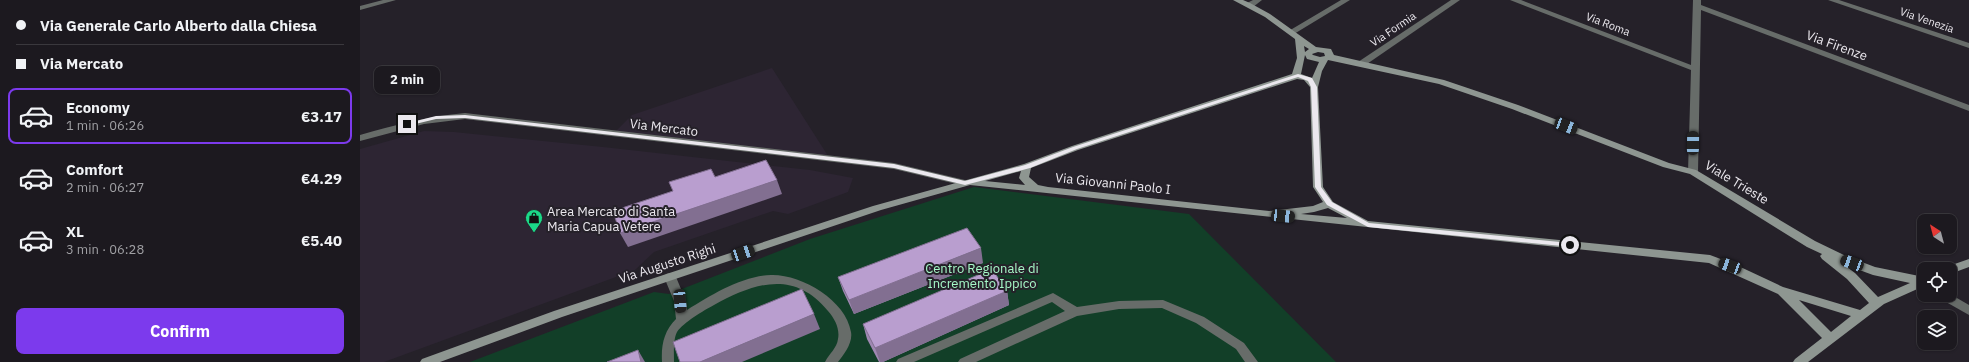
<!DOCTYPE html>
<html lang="en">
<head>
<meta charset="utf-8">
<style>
	:root { --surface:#1c191f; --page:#252228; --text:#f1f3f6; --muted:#a0a0a4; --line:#3a383d; --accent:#7c3aed }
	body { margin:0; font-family:"IBM Plex Sans",sans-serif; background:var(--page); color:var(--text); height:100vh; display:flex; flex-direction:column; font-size:15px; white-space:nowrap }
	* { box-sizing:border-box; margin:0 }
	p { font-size:13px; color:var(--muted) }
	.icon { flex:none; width:22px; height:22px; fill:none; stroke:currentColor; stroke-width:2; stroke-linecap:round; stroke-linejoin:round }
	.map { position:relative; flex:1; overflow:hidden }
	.side { display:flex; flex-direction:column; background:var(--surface); width:360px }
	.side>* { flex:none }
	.top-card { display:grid; align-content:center; height:88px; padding:0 16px; background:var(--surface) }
	.needle { width:26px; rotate:324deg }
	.tools { position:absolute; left:1557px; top:214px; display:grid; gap:8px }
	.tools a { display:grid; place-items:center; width:40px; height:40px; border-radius:8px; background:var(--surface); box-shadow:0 1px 3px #0004,0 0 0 1px var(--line); font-size:20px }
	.end { position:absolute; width:18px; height:18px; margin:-9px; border:5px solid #ebe8ee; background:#111; box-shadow:0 0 0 2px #111 }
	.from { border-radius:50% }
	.bubble { position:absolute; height:28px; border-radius:8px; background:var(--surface); box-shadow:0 1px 3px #0004,0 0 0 1px var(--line); font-size:13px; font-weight:800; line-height:28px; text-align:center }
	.car { position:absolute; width:12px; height:24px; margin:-12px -6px; border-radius:5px; box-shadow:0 0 3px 1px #0007; background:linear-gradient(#222 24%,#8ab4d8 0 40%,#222 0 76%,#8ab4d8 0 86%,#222 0) }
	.top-card b { display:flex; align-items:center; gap:14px; height:38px; font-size:15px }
	.top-card b+b { border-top:1px solid var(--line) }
	.top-card i { width:10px; height:10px; background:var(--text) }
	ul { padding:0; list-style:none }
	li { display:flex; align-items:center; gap:12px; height:56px; margin:0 8px 6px; padding:0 8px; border:2px solid transparent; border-radius:8px }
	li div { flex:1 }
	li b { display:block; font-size:15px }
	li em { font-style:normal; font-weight:800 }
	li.active { border-color:var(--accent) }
	li>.icon { width:36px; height:36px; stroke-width:1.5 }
	.button { display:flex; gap:8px; margin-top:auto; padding:8px 16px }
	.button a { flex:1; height:46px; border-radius:8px; background:var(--accent); color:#fff; font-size:16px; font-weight:800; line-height:46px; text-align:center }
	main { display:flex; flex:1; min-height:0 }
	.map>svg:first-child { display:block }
	.built { fill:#2d2533 }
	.green { fill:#123f28 }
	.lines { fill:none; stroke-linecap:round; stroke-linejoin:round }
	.lane { fill:#676c69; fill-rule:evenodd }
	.street { fill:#676c69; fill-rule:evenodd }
	.secondary { fill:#8e9691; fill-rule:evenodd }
	.wall { fill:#9f88b2 }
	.shaded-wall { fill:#826f91 }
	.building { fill:#b99ecf; stroke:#826f91 }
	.route { fill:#ebe8ee }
	.labels { text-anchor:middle; stroke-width:4; stroke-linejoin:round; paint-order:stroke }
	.far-street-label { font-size:11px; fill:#ebe8ee; stroke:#252129 }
	.street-label { font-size:13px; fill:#ebe8ee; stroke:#252129 }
	.poi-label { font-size:13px; fill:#ebe8ee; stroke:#252129; text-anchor:start }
	.park-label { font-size:13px; fill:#a6f9c8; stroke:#252129 }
</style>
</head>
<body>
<main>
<section class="side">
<div class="top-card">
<b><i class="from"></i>Via Generale Carlo Alberto dalla Chiesa</b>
<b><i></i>Via Mercato</b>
</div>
<ul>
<li class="active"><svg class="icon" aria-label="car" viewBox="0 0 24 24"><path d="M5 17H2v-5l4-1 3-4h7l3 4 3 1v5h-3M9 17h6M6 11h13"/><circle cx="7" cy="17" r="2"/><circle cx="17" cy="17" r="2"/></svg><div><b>Economy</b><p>1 min · 06:26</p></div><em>€3.17</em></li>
<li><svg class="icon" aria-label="car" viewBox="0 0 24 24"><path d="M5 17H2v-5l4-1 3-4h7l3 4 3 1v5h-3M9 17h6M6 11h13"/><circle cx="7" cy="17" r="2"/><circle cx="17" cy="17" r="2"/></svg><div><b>Comfort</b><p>2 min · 06:27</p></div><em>€4.29</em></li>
<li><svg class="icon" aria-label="car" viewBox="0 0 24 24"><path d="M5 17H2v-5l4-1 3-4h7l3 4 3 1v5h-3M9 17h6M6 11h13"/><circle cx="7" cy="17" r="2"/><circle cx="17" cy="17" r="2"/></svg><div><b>XL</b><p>3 min · 06:28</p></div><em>€5.40</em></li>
</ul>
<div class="button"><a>Confirm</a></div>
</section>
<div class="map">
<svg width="1609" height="362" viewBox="0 0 1609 362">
	<rect width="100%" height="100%" fill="#252129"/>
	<!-- built -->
	<g class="built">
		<path d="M 412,68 L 470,159 L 253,134 L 272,115 Z"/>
		<path d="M 64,131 L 94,132 L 243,147 L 450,170 L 493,178 L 488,192 L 428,214 L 413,211 L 294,252 L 275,270 L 24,362 L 0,362 L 0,149 Z"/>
	</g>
	<!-- green -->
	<path class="green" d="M 614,187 L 829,214 L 976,362 L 110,362 L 294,292 L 309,294 L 450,239 Z"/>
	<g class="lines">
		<!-- lane -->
		<g class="lane">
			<path d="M 310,273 L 314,274 L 316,277 L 326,301 L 327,310 C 351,295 382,276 411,275 C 441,274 486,300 491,332 C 493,343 484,354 478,362 L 465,362 C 469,354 477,348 478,339 C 480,329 475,319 468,311 C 434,269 394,283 354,305 C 343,311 324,322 317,332 C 313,340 314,353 314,362 L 302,362 C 301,345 304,331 316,319 L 314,301 L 304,277 L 306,274 Z"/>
			<path d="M 693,293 L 717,307 L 759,301 L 803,300 L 844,317 L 884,343 L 898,362 L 885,362 L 876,349 L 836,323 L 802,308 L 759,309 L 717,316 L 616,362 L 598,362 L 600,359 L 705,311 L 692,302 L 554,362 L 536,362 L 538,359 Z"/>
		</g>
		<!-- street -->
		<g class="street">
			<path d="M 23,0 L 36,0 L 0,10 L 0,6 Z"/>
			<path d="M 893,0 L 902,0 L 893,7 L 887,7 L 887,3 Z"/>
			<path d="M 981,0 L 990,0 L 934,34 L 931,34 L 927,32 Z"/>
			<path d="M 1091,0 L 1100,0 L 1004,66 L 998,66 L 998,62 Z"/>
			<path d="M 1150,0 L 1161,0 L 1331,65 L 1333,0 L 1341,0 L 1341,5 L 1609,105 L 1609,111 L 1341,10 L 1338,172 L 1333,175 L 1328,172 L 1331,70 Z"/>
			<path d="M 1468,0 L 1479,0 L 1609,43 L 1609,48 Z"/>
			<path d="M 105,113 L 534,163 L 609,181 L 610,183 L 605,186 L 534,169 L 105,119 L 64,124 L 0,141 L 0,135 C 35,125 69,116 105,113 Z"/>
			<path d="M 1590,294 L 1609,305 L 1609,315 L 1579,298 L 1577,295 Z"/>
		</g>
		<!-- secondary -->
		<g class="secondary">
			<path d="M 873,0 L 883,0 L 890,3 L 910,14 L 956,47 L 971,49 L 974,55 L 1084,80 L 1158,105 L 1309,163 L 1336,170 L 1455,241 L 1486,256 L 1515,267 L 1564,277 L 1564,286 L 1524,304 L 1448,362 L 1433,362 L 1435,359 L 1462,338 L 1418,294 L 1349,263 L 610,185 L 521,210 L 202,317 L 80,362 L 60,362 L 62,359 L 194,311 L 513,206 L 664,164 L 712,146 L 932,74 L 937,58 L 935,39 L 905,17 ZM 944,46 L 949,49 L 945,52 ZM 958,52 L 964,53 L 965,56 L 960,57 L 953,55 L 952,54 ZM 945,55 L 947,59 L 959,62 L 952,78 L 941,74 ZM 968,60 L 1079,84 L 1152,109 L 1303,167 L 1330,174 L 1447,247 L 1462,254 L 1460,256 L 1462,259 L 1487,279 L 1509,303 L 1500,310 L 1423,287 L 1374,264 L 1350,255 L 1008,221 L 973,202 L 963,187 L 958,87 L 962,71 ZM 937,79 L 944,80 L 950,87 L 953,187 L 963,202 L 953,206 L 909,211 L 688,187 L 678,185 L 669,177 L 671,168 L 718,150 ZM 661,171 L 659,178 L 665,185 L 625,181 ZM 968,208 L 987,218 L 941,214 L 954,212 ZM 1483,264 L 1513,275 L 1550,283 L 1518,297 L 1495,273 ZM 1439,300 L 1491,316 L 1471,332 Z"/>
			<path d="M 1609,259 L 1609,267 L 1590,274 L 1590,269 L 1585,269 L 1586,267 Z"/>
		</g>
	</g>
	<!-- wall -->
	<g class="wall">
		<path d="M 623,263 L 494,314 L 483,291 L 478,277 Z"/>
		<path d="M 647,291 L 649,305 L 523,362 L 519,362 L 507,339 L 503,324 Z"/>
	</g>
	<!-- shaded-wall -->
	<g class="shaded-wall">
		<path d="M 417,180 L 422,194 L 268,247 L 260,233 Z"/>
		<path d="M 621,248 L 623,263 L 494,314 L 489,300 Z"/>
		<path d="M 647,291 L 649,305 L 523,362 L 520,362 L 515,348 Z"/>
		<path d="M 454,314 L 460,329 L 382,362 L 340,362 Z"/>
		<path d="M 278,350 L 285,362 L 281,362 Z"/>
	</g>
	<!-- building -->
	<g class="building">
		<path d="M 406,160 L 417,180 L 260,233 L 253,211 L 313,191 L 309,182 L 351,169 L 355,177 Z"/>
		<path d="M 607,228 L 621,248 L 489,300 L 478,277 Z"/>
		<path d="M 632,269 L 647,291 L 515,348 L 503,324 Z"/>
		<path d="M 442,289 L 454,314 L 340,362 L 320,362 L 313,342 Z"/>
		<path d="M 278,350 L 281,362 L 247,362 Z"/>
	</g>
	<!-- route -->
	<path class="route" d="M 938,74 L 952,78 L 957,87 L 961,187 L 972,202 L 1009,223 L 1210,243 L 1213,245 L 1212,247 L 1008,227 L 967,205 L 955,187 L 951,87 L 948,81 L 938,77 L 717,149 L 670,168 L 605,185 L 534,168 L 105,118 L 76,119 L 47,126 L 44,124 L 76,116 L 105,115 L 534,164 L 605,181 L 665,165 L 713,147 Z"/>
	<!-- icons -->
	<defs>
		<symbol id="shop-pin" viewBox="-11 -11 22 30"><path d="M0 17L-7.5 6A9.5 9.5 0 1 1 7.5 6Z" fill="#1bd988" stroke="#252129"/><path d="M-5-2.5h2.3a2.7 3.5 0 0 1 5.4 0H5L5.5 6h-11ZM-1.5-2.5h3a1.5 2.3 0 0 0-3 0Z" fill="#111"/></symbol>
	</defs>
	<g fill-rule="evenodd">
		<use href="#shop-pin" x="164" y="208" width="20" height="27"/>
	</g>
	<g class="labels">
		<!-- far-street labels -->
		<g class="far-street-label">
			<text transform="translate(1567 20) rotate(19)" y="4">Via Venezia</text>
			<text transform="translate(1248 24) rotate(21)" y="4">Via Roma</text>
			<text transform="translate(1033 29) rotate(-34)" y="4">Via Formia</text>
		</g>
		<!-- street labels -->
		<g class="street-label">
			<text transform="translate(1477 45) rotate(20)" y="5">Via Firenze</text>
			<text transform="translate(304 127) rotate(7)" y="5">Via Mercato</text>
			<text transform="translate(1377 182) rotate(31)" y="5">Viale Trieste</text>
			<text transform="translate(753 183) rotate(6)" y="5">Via Giovanni Paolo I</text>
			<text transform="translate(307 263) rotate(-18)" y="5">Via Augusto Righi</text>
		</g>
		<!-- poi labels -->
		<g class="poi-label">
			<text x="187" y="216">Area Mercato di Santa<tspan x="187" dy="15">Maria Capua Vetere</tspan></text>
		</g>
		<!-- park labels -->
		<g class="park-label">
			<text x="622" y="273">Centro Regionale di<tspan x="622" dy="15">Incremento Ippico</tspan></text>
		</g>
	</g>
</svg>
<div class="tools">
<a><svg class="needle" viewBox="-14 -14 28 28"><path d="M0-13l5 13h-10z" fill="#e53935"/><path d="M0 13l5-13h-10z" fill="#a0a0a4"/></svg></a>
<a><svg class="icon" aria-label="locate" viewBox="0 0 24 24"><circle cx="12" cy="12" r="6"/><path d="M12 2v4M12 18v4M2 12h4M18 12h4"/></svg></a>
<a><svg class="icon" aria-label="layers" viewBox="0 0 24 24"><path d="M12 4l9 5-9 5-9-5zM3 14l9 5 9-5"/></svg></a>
</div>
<i class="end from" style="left:1210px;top:245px"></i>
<i class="end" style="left:47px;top:124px"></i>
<div class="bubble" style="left:14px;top:66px;width:66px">2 min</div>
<i class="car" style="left:1206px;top:126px;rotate:111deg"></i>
<i class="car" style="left:1333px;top:143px;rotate:1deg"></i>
<i class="car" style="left:923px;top:216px;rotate:96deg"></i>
<i class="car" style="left:383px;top:253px;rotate:71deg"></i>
<i class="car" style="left:1492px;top:263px;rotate:290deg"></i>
<i class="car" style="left:1370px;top:266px;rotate:290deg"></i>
<i class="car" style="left:320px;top:301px;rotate:175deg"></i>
</div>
</main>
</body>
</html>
